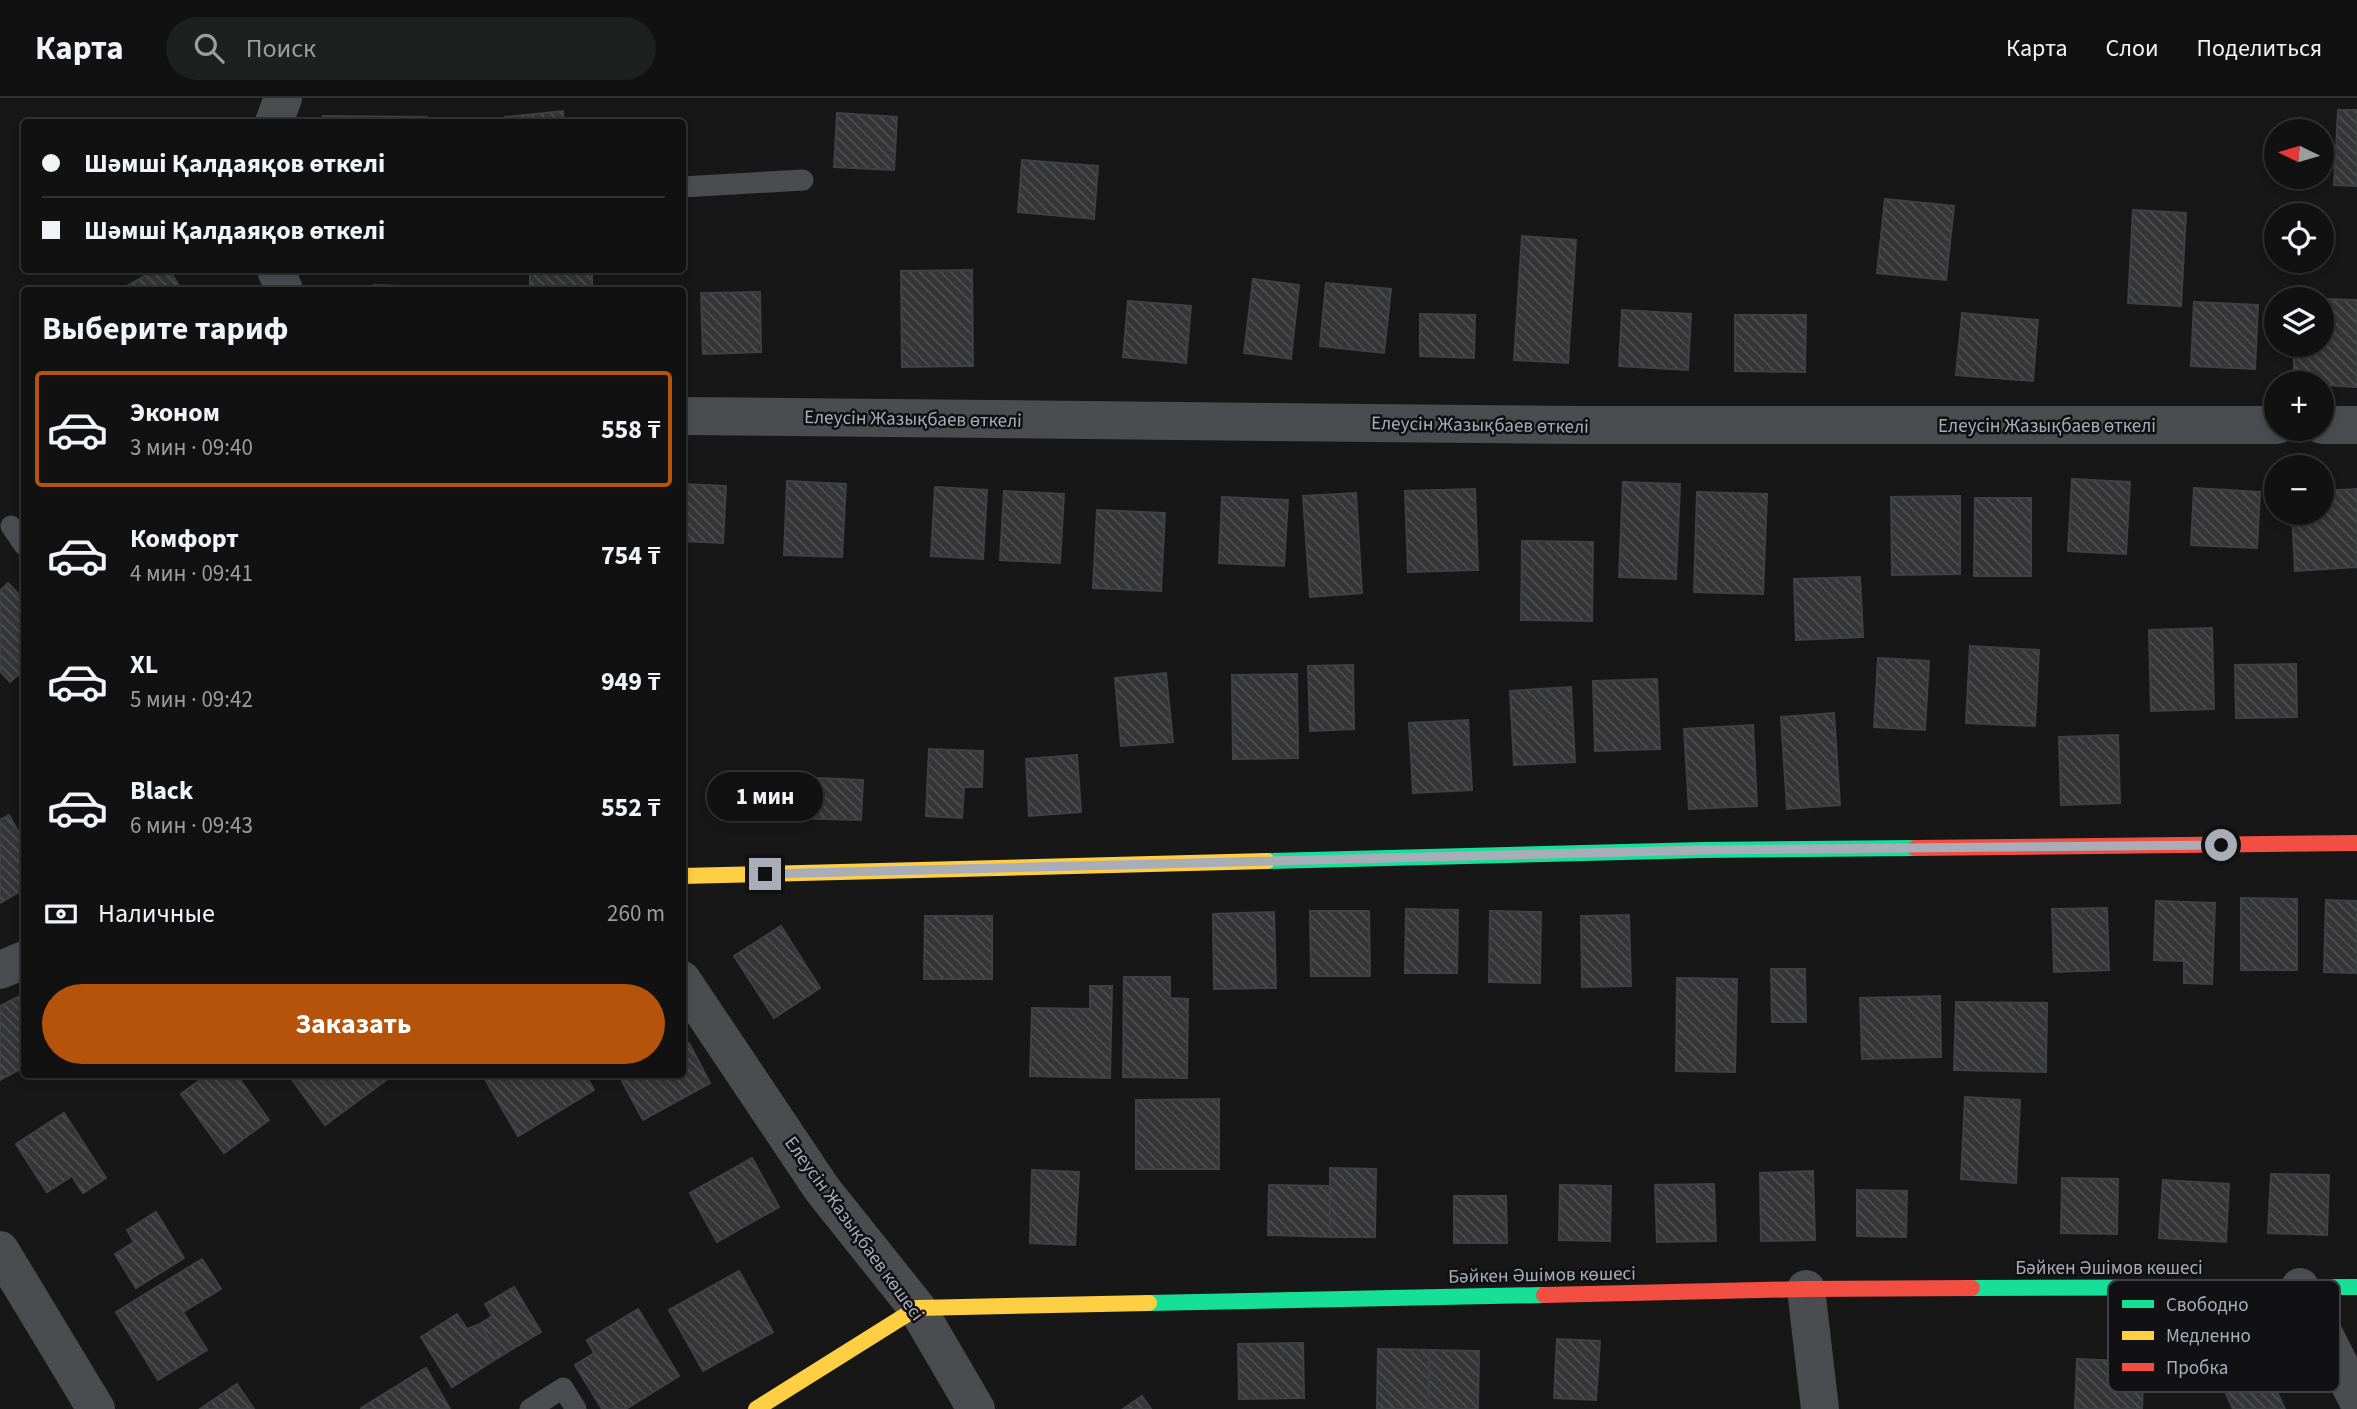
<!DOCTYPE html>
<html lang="ru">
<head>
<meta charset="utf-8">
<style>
	:root { --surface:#111; --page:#1e1f1f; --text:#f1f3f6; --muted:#9c9d9f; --line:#303131; --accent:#b45309 }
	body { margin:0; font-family:"Source Sans 3",sans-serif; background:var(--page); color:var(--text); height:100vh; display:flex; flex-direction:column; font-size:26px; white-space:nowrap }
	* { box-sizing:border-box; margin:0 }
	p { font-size:23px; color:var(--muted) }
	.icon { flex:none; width:38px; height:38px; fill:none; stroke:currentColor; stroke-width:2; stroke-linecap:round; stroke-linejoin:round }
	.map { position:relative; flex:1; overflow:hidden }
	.drawer { position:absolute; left:21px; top:189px; width:665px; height:791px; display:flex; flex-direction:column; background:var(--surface); border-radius:7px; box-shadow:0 4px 10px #0003,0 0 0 2px var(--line) }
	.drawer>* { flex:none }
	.top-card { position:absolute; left:21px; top:21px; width:665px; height:154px; border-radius:7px; box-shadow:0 4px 10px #0003,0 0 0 2px var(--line); display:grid; align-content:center; height:154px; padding:0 21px; background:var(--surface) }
	.needle { width:46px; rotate:275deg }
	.fabs { position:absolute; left:2264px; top:21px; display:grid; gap:14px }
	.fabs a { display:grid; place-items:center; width:70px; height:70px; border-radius:50%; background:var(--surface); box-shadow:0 4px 10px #0003,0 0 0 2px var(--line); font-size:35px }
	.end { position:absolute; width:32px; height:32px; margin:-16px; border:9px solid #a8adb8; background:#111; box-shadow:0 0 0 4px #111 }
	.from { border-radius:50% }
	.bubble { position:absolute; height:49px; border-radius:24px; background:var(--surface); box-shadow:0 4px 10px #0003,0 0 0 2px var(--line); font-size:23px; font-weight:700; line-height:49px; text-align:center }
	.top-card b { display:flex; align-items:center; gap:24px; height:66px; font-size:26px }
	.top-card b+b { border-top:2px solid var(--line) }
	.top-card i { width:18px; height:18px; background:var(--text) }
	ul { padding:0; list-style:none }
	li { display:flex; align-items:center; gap:21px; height:116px; margin:0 14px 10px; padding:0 7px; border:4px solid transparent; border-radius:7px }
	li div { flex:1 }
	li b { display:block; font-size:26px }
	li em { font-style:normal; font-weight:700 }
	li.active { border-color:var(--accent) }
	li>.icon { width:63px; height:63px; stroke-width:1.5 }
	h2 { padding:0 21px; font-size:32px; line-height:84px }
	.pay { display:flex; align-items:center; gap:18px; height:77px; padding:0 21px; font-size:26px }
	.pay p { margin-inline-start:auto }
	.primary-button { display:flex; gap:14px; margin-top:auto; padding:14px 21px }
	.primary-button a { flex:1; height:80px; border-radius:42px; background:var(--accent); color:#fff; font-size:28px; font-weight:700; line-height:80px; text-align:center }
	header { display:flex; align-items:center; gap:42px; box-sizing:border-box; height:98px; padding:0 35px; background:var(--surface); border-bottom:2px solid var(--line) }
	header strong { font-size:33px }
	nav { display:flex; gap:38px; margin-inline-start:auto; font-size:24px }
	.search { width:490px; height:63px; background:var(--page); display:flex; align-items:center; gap:18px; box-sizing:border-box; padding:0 24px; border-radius:38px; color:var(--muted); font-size:26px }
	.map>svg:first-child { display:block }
	.building { fill:url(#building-back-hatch); stroke:#3f4043; stroke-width:2 }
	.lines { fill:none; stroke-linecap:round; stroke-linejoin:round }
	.lane { stroke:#4b4c50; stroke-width:21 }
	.street { stroke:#4b4c50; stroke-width:38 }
	.fast { stroke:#16e098; stroke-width:16 }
	.slow { stroke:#ffcf43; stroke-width:16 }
	.jam { stroke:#f24e42; stroke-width:16 }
	.route { stroke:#a8adb8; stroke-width:9 }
	.labels { text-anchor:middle; stroke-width:5; stroke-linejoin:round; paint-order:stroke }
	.street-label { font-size:19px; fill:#a8adb8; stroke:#111113 }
	.key { fill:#111113; stroke:#3e4045; stroke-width:2 }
	.key-label { font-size:19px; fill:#a8adb8 }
</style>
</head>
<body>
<header>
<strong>Карта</strong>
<div class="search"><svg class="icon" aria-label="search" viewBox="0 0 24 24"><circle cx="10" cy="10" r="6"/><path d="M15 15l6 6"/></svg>Поиск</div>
<nav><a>Карта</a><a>Слои</a><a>Поделиться</a></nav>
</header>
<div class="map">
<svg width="2357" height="1311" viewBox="0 0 2357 1311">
	<defs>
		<pattern id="building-back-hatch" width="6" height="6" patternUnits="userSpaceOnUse" patternTransform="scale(1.75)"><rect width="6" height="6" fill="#353536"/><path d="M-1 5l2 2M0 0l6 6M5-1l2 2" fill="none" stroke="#4f5051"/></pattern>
	</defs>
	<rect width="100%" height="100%" fill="#171717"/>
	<!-- building -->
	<g class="building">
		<path d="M 2338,12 L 2357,12 L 2357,88 L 2334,87 Z"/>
		<path d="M 563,13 L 564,24 L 506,24 L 505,19 Z"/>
		<path d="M 837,15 L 897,19 L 894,72 L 834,69 Z"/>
		<path d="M 323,18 L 427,19 L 427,24 L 323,24 Z"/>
		<path d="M 1022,62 L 1098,68 L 1094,121 L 1018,114 Z"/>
		<path d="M 1885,101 L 1954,108 L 1946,182 L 1877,175 Z"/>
		<path d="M 2133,112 L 2186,115 L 2181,208 L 2128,205 Z"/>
		<path d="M 1522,138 L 1576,142 L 1568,265 L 1514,262 Z"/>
		<path d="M 155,172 L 169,172 L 182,192 L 120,192 Z"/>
		<rect x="530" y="172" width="62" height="20"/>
		<path d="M 972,172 L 973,268 L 902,269 L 901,173 Z"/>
		<path d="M 1253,181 L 1299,187 L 1291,261 L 1244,255 Z"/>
		<path d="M 1326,185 L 1391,191 L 1384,255 L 1320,248 Z"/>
		<path d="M 374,187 L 456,190 L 456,192 L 373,192 Z"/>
		<path d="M 760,194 L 761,254 L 703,256 L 701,195 Z"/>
		<path d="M 2295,200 L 2357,202 L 2357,289 L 2294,285 L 2294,247 L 2322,247 L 2322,201 Z"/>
		<path d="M 1128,203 L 1191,208 L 1186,265 L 1123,259 Z"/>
		<path d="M 2194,204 L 2258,207 L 2255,271 L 2191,268 Z"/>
		<path d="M 1622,212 L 1691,216 L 1688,272 L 1619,268 Z"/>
		<path d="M 1962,215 L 2038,222 L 2033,283 L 1956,277 Z"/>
		<path d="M 1420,216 L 1475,217 L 1474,260 L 1420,258 Z"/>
		<path d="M 1735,217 L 1806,217 L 1805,274 L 1735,273 Z"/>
		<path d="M 2072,381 L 2130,384 L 2126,456 L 2068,453 Z"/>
		<path d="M 787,383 L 846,386 L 842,459 L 784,457 Z"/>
		<path d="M 1623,384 L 1680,386 L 1676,481 L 1619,479 Z"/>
		<path d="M 682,386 L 726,388 L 723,445 L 682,443 Z"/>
		<path d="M 935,389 L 987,392 L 983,461 L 931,458 Z"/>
		<path d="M 2194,390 L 2260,394 L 2257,450 L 2191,447 Z"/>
		<path d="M 1475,391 L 1478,472 L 1408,474 L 1405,393 Z"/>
		<path d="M 2357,391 L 2357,469 L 2295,473 L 2292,415 L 2322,415 L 2322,393 Z"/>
		<path d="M 1004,393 L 1064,396 L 1060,465 L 1000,462 Z"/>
		<path d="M 1697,394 L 1767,396 L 1763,496 L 1694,494 Z"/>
		<path d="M 1356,395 L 1362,495 L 1310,499 L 1303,398 Z"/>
		<path d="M 1960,398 L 1960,476 L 1892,477 L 1891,399 Z"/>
		<path d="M 1222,399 L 1288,402 L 1284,468 L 1219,465 Z"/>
		<path d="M 1975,400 L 2031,400 L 2031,478 L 1974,478 Z"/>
		<path d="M 1097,412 L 1165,415 L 1161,493 L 1093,490 Z"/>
		<path d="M 1522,443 L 1593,444 L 1592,523 L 1521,522 Z"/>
		<path d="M 1860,479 L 1863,539 L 1796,542 L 1794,481 Z"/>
		<path d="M 8,485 L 24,502 L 24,571 L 10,584 L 0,573 L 0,493 Z"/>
		<path d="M 2212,530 L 2214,611 L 2151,613 L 2149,532 Z"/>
		<path d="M 1970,548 L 2039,552 L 2035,628 L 1966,625 Z"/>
		<path d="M 1878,560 L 1929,563 L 1925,632 L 1874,629 Z"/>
		<path d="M 2296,566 L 2297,619 L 2236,620 L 2235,567 Z"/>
		<path d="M 1353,567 L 1354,631 L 1310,633 L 1308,568 Z"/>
		<path d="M 1166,575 L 1173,644 L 1121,648 L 1115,580 Z"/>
		<path d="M 1297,576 L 1298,660 L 1233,661 L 1232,577 Z"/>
		<path d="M 1657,581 L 1660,651 L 1595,653 L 1593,583 Z"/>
		<path d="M 1571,589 L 1575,664 L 1514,667 L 1510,593 Z"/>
		<path d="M 1834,615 L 1840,707 L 1787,711 L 1781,619 Z"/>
		<path d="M 1468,622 L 1472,692 L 1413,695 L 1409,625 Z"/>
		<path d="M 1753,627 L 1757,708 L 1689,711 L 1684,631 Z"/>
		<path d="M 2118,637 L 2120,705 L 2061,707 L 2059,639 Z"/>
		<path d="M 929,651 L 983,653 L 982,689 L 964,689 L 962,720 L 926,718 Z"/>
		<path d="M 1077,657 L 1081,714 L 1029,718 L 1026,661 Z"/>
		<path d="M 792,679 L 863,682 L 861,722 L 790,720 Z"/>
		<path d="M 9,717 L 24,744 L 24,791 L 0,805 L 0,722 Z"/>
		<path d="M 2241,800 L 2297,801 L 2297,872 L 2241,872 Z"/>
		<path d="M 2326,802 L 2357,803 L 2357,875 L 2324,874 Z"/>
		<path d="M 2156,803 L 2215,805 L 2212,886 L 2184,885 L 2184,863 L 2154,862 Z"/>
		<path d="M 2107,810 L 2109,872 L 2054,874 L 2052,811 Z"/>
		<path d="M 1406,811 L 1458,812 L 1457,875 L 1405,875 Z"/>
		<path d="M 1310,813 L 1369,813 L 1370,878 L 1311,878 Z"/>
		<path d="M 1490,813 L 1541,814 L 1540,885 L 1489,884 Z"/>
		<path d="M 1274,814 L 1276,890 L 1214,891 L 1213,816 Z"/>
		<path d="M 1629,817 L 1631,888 L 1582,889 L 1581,818 Z"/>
		<path d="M 925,818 L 992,818 L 992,881 L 924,881 Z"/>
		<path d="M 781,828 L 820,890 L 774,920 L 734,858 Z"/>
		<path d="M 1771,871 L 1805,871 L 1806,924 L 1772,924 Z"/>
		<path d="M 1124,879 L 1170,879 L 1170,900 L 1188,901 L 1187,980 L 1123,979 Z"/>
		<path d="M 1677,880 L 1737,881 L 1735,974 L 1676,973 Z"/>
		<path d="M 1090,888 L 1112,888 L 1110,980 L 1030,978 L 1032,910 L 1090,911 Z"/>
		<path d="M 22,897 L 24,902 L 24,969 L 0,982 L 0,908 Z"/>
		<path d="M 1940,898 L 1941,959 L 1862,961 L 1860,900 Z"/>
		<path d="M 1956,904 L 2047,905 L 2046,974 L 1954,972 Z"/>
		<path d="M 689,945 L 710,985 L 643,1022 L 622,983 L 633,976 L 682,976 L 682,949 Z"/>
		<path d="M 208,976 L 236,976 L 269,1022 L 224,1055 L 181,996 Z"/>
		<path d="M 288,976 L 387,976 L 389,980 L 325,1027 Z"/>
		<path d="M 482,976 L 585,976 L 594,992 L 518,1038 Z"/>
		<path d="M 1965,999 L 2020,1002 L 2016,1085 L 1961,1081 Z"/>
		<path d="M 1219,1001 L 1219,1071 L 1136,1071 L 1136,1002 Z"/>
		<path d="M 64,1015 L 106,1080 L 83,1095 L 72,1078 L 47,1094 L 16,1046 Z"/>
		<path d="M 752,1060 L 779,1109 L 717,1144 L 690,1095 Z"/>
		<path d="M 1330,1070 L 1376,1071 L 1375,1139 L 1330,1139 Z"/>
		<path d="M 1032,1072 L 1079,1074 L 1075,1147 L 1030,1145 Z"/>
		<path d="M 1813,1073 L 1815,1142 L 1761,1143 L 1760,1075 Z"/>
		<path d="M 2271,1076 L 2329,1077 L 2327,1137 L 2268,1135 Z"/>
		<path d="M 2062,1080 L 2118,1081 L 2117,1136 L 2061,1135 Z"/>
		<path d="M 2163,1082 L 2229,1086 L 2226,1144 L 2159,1140 Z"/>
		<path d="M 1714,1086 L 1716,1143 L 1657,1144 L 1655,1087 Z"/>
		<path d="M 1269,1087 L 1330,1088 L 1330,1139 L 1268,1137 Z"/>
		<path d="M 1560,1087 L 1611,1088 L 1610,1143 L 1559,1142 Z"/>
		<path d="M 1857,1092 L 1907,1093 L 1906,1139 L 1857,1138 Z"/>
		<path d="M 1454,1098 L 1506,1098 L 1507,1145 L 1454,1145 Z"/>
		<path d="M 156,1114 L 184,1160 L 136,1190 L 115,1156 L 134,1144 L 127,1132 Z"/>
		<path d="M 202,1161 L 221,1191 L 183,1214 L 207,1252 L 158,1282 L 116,1214 Z"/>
		<path d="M 739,1173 L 773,1234 L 703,1273 L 669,1212 Z"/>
		<path d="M 514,1189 L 541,1234 L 499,1259 L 480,1226 L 492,1218 L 485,1206 Z"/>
		<path d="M 638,1211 L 679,1278 L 626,1311 L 602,1311 L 575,1267 L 594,1255 L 587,1242 Z"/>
		<path d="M 457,1216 L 467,1231 L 480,1226 L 499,1259 L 452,1289 L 421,1239 Z"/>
		<path d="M 1557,1241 L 1600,1243 L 1596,1302 L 1554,1300 Z"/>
		<path d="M 1303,1245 L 1304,1300 L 1239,1301 L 1238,1246 Z"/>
		<path d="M 1378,1251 L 1430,1252 L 1428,1311 L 1377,1311 Z"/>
		<path d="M 1430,1252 L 1479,1253 L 1478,1311 L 1428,1311 Z"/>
		<path d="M 2259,1256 L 2285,1311 L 2233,1311 L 2217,1276 Z"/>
		<path d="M 2077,1261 L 2144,1264 L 2142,1311 L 2075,1311 Z"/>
		<path d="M 426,1270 L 450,1311 L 361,1311 L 361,1310 Z"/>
		<path d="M 237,1286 L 254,1311 L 200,1311 Z"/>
		<path d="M 1142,1298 L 1151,1311 L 1123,1311 Z"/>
	</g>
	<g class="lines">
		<!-- lane -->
		<g class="lane">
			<path d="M 682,89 L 803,82"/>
			<path d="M 11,428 L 24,447"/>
			<path d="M 530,1311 L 563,1290 L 576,1311"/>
		</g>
		<!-- street -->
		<g class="street">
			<path d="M 274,24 L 283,0"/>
			<path d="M 276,172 L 284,192"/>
			<path d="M 682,318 L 1579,327 L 2277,327"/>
			<path d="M 2322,327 L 2357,327"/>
			<path d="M 0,872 L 24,862"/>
			<path d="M 682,882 L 822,1091 L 917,1210 L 976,1311"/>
			<path d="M 0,1152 L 96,1311"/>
			<path d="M 2300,1189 L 2357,1301"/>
			<path d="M 1806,1191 L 1820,1311"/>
		</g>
		<!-- fast -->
		<g class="fast">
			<path d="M 1267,763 L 1703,752 L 1915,750"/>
			<path d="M 1972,1190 L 2357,1189"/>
			<path d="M 1149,1205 L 1544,1197"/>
		</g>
		<!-- slow -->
		<g class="slow">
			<path d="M 682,778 L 1267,763"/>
			<path d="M 756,1311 L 917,1210 L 1149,1205"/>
		</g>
		<!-- jam -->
		<g class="jam">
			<path d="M 1915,750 L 2357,745"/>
			<path d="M 1544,1197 L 1806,1191 L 1972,1190"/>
		</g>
	</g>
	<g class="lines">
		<!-- route -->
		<path class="route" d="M 765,776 L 1703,752 L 2221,747"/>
	</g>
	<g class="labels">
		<!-- street labels -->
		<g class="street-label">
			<text transform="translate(913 320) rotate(1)" y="7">Елеусін Жазықбаев өткелі</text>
			<text transform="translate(1480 326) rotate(1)" y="7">Елеусін Жазықбаев өткелі</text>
			<text x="2047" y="334">Елеусін Жазықбаев өткелі</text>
			<text transform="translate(855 1130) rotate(54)" y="7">Елеусін Жазықбаев көшесі</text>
			<text x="2109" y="1176">Бәйкен Әшімов көшесі</text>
			<text transform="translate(1542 1176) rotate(-1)" y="7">Бәйкен Әшімов көшесі</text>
		</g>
	</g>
	<!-- legend -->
	<rect x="2108" y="1182" width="232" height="112" rx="10" class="key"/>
	<rect x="2122" y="1202" width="32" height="8" fill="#16e098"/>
	<rect x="2122" y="1233" width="32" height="9" fill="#ffcf43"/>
	<rect x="2122" y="1265" width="32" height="8" fill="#f24e42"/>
	<g class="key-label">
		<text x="2166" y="1213">Свободно</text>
		<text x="2166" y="1244">Медленно</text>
		<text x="2166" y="1276">Пробка</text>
	</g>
</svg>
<div class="fabs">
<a><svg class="needle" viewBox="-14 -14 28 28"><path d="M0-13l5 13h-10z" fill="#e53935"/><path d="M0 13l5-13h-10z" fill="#9c9d9f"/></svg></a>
<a><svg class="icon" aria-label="locate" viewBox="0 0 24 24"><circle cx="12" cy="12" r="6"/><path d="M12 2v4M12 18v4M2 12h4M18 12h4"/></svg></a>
<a><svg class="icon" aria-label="layers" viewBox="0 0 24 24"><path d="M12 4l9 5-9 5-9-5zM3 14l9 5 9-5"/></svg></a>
<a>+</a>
<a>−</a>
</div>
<i class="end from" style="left:2221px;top:747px"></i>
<i class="end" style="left:765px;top:776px"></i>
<div class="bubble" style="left:707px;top:674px;width:116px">1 мин</div>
<div class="top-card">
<b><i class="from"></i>Шәмші Қалдаяқов өткелі</b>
<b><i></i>Шәмші Қалдаяқов өткелі</b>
</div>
<section class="drawer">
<h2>Выберите тариф</h2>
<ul>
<li class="active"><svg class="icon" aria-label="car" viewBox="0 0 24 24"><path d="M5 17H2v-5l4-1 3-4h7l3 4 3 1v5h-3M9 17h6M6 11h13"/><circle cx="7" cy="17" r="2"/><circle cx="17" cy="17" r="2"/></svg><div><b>Эконом</b><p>3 мин · 09:40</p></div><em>558 ₸</em></li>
<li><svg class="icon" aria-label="car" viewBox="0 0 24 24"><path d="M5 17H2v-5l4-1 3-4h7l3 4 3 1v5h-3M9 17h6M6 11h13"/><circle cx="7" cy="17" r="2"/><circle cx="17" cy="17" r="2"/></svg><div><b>Комфорт</b><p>4 мин · 09:41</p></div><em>754 ₸</em></li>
<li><svg class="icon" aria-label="car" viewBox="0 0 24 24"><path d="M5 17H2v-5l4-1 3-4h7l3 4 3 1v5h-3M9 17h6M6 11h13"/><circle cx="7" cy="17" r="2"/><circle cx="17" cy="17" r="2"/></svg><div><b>XL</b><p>5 мин · 09:42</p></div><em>949 ₸</em></li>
<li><svg class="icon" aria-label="car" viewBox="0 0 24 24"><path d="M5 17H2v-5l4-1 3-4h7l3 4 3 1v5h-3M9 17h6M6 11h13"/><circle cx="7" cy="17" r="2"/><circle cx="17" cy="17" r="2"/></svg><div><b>Black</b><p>6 мин · 09:43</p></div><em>552 ₸</em></li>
</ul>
<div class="pay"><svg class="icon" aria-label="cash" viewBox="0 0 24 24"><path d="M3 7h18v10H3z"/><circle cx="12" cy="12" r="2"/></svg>Наличные<p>260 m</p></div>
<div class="primary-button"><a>Заказать</a></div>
</section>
</div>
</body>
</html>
